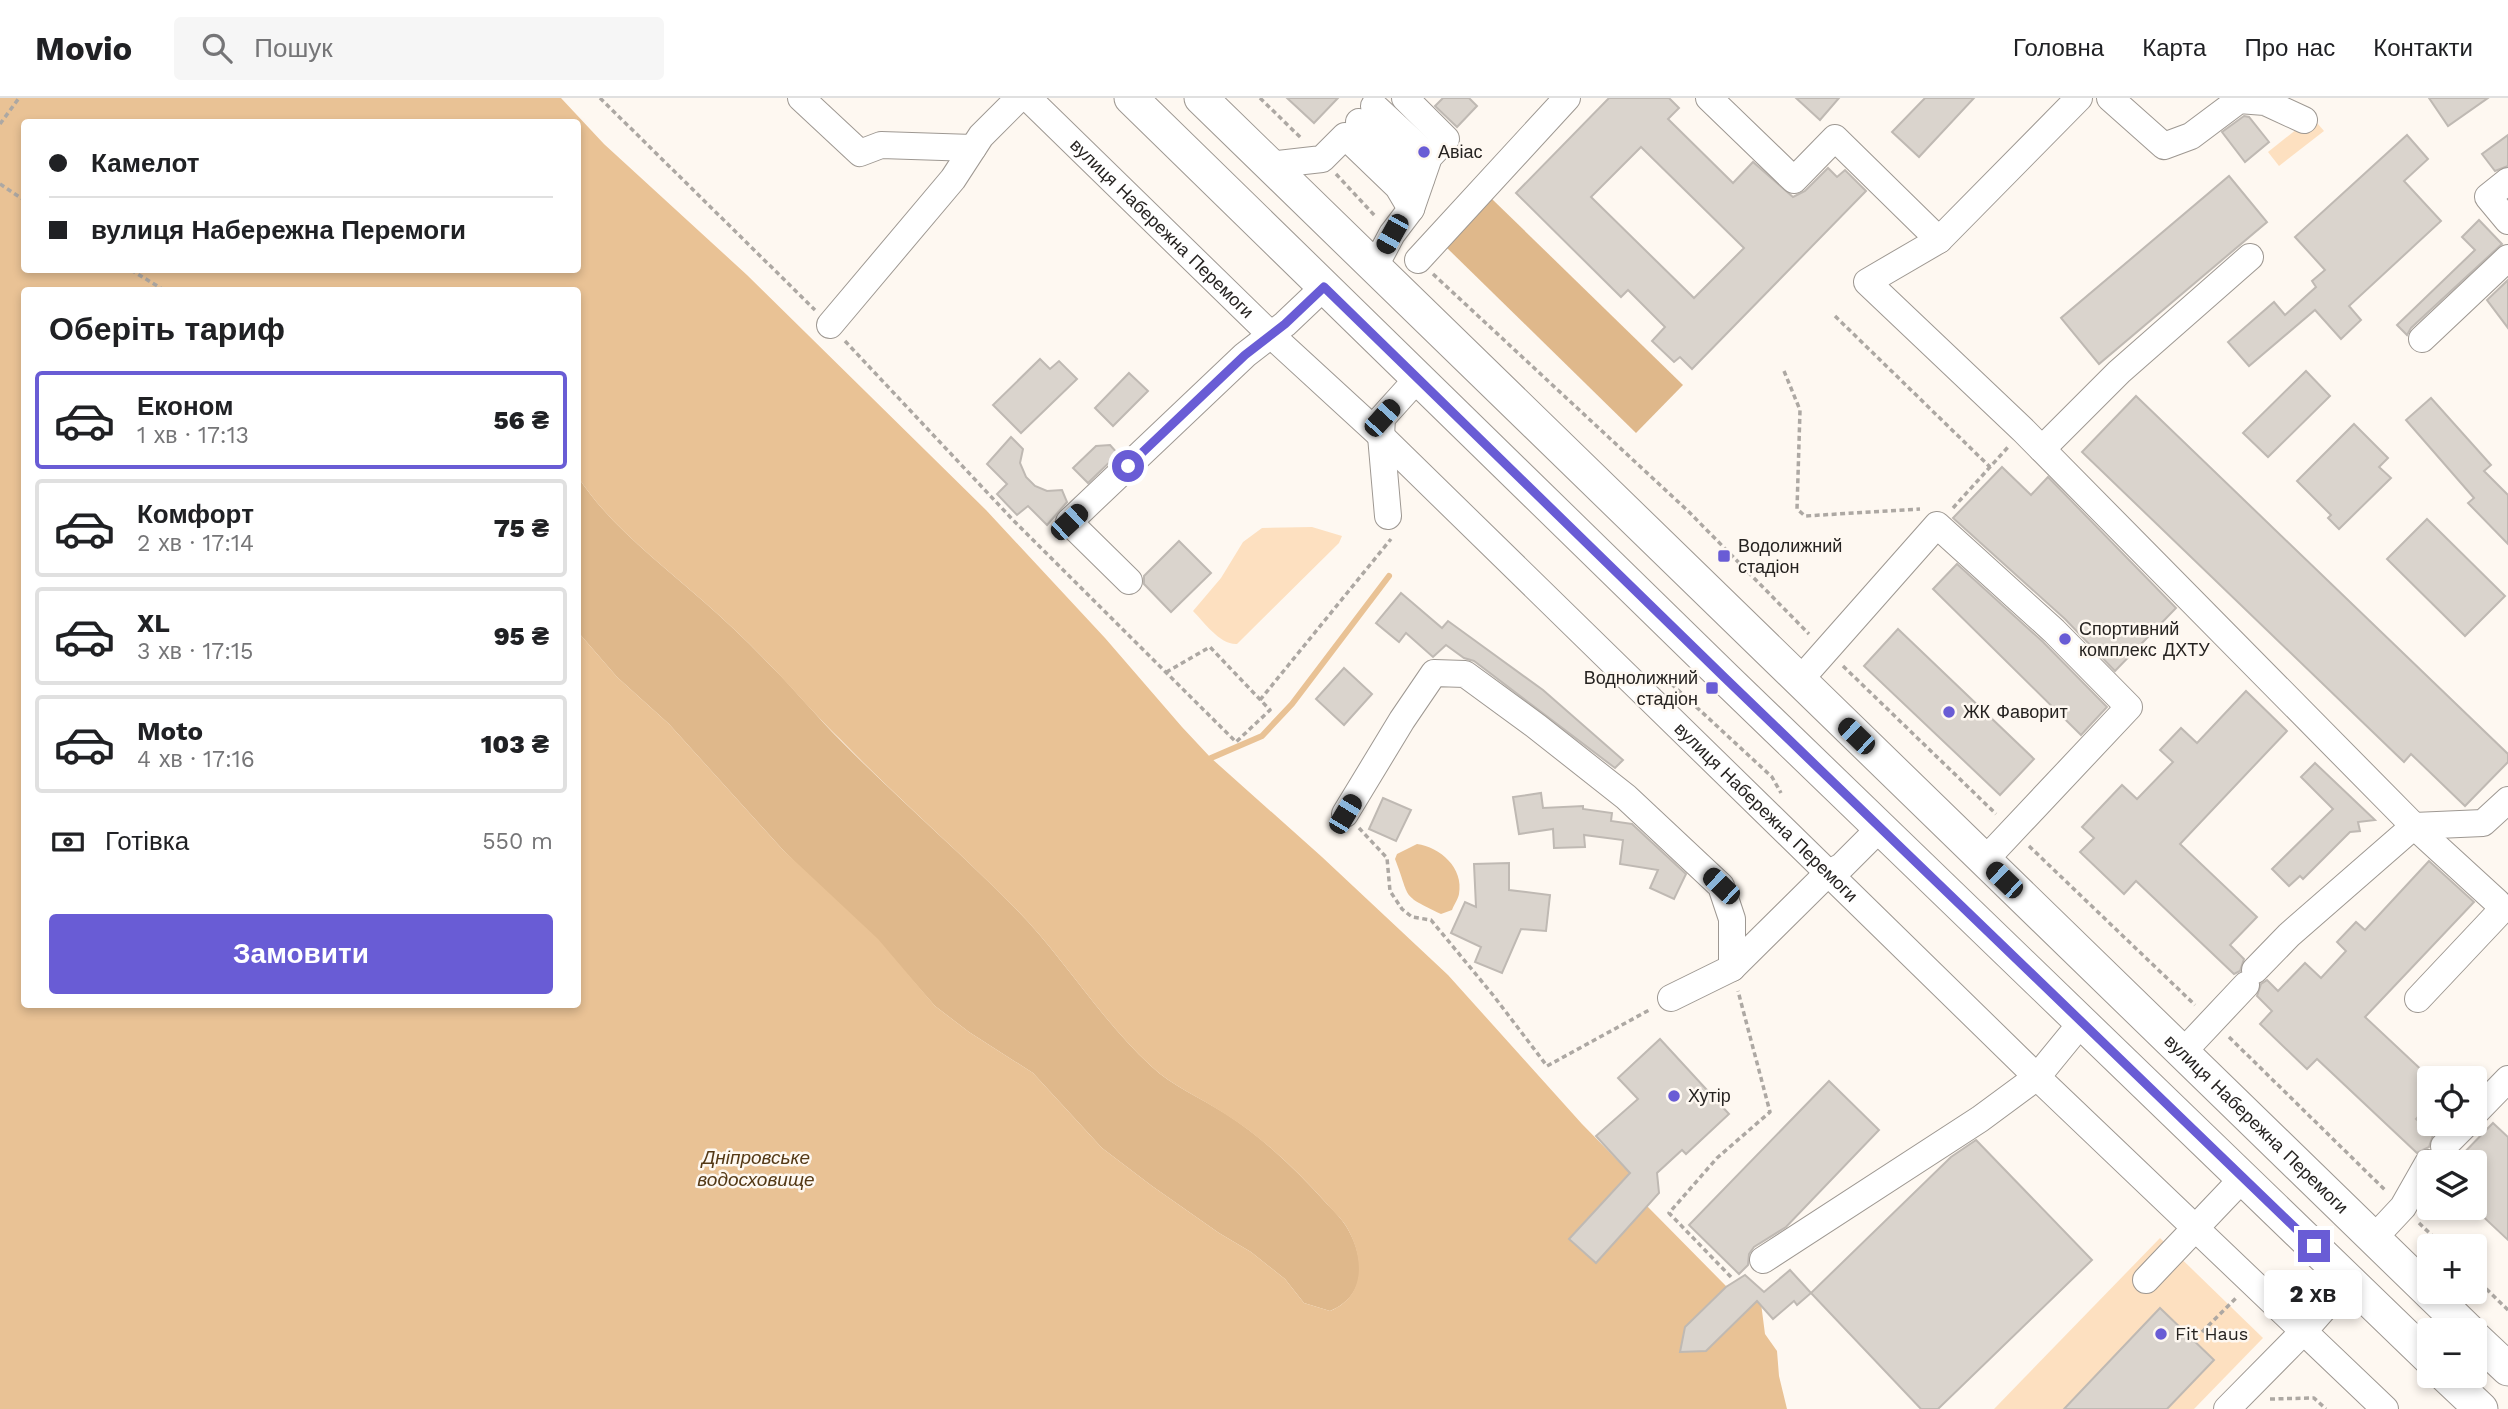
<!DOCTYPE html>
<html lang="uk">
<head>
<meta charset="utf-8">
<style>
	:root { --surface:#fff; --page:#f6f6f6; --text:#202124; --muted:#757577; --line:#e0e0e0; --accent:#695cd5 }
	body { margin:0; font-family:"Work Sans",sans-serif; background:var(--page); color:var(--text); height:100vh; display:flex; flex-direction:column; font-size:26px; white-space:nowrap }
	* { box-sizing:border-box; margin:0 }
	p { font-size:23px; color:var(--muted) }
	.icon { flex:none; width:38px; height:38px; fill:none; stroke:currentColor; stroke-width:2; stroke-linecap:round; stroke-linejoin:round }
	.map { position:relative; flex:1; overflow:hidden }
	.sheet { position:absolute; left:21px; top:189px; width:560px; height:721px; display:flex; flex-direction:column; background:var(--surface); border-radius:7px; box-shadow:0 4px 10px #0003 }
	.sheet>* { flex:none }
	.banner { position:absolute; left:21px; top:21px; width:560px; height:154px; border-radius:7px; box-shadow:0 4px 10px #0003; display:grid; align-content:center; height:154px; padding:0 28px; background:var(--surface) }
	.buttons { position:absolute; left:2417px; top:968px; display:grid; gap:14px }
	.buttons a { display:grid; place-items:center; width:70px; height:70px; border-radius:7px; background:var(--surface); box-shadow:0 4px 10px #0003; font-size:35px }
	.end { position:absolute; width:32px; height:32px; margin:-16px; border:9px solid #695cd5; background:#fff; box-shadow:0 0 0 4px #fff }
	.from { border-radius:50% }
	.bubble { position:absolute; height:49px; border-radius:7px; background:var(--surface); box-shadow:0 4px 10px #0003; font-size:23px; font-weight:800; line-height:49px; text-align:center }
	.car { position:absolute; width:21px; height:42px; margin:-21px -10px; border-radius:9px; box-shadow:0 0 5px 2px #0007; background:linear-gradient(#222 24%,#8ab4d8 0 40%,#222 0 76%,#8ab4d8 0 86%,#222 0) }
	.banner b { display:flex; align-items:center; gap:24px; height:66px; font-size:26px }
	.banner b+b { border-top:2px solid var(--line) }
	.banner i { width:18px; height:18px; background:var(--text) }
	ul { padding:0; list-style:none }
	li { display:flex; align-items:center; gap:21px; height:98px; margin:0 14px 10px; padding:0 14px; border:4px solid var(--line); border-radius:7px }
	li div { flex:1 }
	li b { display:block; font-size:26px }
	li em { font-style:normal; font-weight:800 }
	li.current { border-color:var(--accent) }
	li>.icon { width:63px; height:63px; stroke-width:1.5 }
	h2 { padding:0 28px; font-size:32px; line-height:84px }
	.pay { display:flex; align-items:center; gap:18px; height:77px; padding:0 28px; font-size:26px }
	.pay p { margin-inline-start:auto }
	.action { display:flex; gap:14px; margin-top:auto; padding:14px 28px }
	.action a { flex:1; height:80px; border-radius:7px; background:var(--accent); color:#fff; font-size:28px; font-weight:800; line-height:80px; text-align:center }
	header { display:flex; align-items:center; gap:42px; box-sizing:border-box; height:98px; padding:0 35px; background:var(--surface); border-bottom:2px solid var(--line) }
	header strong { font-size:33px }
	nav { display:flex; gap:38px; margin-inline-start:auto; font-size:24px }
	.search { width:490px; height:63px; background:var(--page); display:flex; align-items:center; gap:18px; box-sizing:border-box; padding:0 24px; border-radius:7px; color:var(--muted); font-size:26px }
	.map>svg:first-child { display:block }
	.green { fill:#fde0c0 }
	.forest { fill:#dfb88b }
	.water { fill:#e9c295; fill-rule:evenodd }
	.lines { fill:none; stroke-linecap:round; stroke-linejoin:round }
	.stream { stroke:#e9c295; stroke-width:6 }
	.building { fill:#dad4cd; stroke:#bfb9b3; stroke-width:2; fill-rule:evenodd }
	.minor-casing { stroke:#9e9892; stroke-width:28 }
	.major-casing { stroke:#9e9892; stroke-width:35 }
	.path { stroke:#ada8a3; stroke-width:3.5; stroke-dasharray:5 3.5; stroke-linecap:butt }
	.minor { stroke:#fff; stroke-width:26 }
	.major { stroke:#fff; stroke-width:33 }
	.route { stroke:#695cd5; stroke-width:9 }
	.poi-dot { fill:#695cd5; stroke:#fef8f1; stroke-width:2.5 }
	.labels { text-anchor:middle; stroke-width:5; stroke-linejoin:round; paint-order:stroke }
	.poi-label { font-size:18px; fill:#262321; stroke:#fef8f1; text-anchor:start }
	.street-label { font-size:18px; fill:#262321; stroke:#fef8f1 }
	.water-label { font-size:19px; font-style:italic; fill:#543916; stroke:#fef8f1 }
</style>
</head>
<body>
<header>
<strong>Movio</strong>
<div class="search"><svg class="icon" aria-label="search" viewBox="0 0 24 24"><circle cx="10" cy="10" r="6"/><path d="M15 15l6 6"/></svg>Пошук</div>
<nav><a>Головна</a><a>Карта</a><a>Про нас</a><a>Контакти</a></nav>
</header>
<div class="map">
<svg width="2508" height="1311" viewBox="0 0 2508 1311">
	<rect width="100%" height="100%" fill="#fef8f1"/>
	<!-- green -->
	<g class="green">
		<path d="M 2312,19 L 2324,33 L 2279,68 L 2268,54 Z"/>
		<path d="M 1312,429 L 1342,438 L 1339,445 L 1237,546 C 1220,547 1204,524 1193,513 L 1221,480 L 1243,444 L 1262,430 Z"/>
		<path d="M 2160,1140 L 2263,1240 L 2194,1311 L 1994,1311 Z"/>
	</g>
	<!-- forest -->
	<g class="forest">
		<path d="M 1492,101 L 1683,287 L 1636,335 L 1446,149 Z"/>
		<path d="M 578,379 C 611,429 659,464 703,503 C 727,524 750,546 772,569 C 796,593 817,619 841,643 C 897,700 959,753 1016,811 C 1064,860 1100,921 1151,968 C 1172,988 1201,1000 1226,1016 C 1263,1040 1297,1072 1327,1106 C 1334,1113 1341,1120 1346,1128 C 1365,1159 1368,1197 1330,1213 L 1304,1205 L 1285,1181 L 1251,1154 L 1219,1135 L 1152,1088 L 1102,1050 L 1033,975 L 969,934 L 935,908 L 906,875 L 783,752 L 669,626 L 617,579 L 578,534 Z"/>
	</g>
	<!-- water -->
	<g class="water">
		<path d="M 0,0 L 561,0 L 604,46 L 747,177 L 986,412 L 1105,540 L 1182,629 L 1211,660 L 1322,759 L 1448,877 L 1582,1026 L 1630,1075 L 1648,1072 L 1658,1082 L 1659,1095 L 1647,1108 L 1726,1188 L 1747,1179 L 1759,1190 L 1765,1236 L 1777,1253 L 1779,1278 L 1787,1311 L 0,1311 ZM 24,24 L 578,24 L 578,172 L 24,172 ZM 24,192 L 578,192 L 578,379 C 611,429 659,464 703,503 C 727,524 750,546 772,569 C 795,593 817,619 841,642 C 897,700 959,753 1016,811 C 1064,860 1100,921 1151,968 C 1172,988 1201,1000 1225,1016 C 1263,1040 1297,1072 1327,1106 C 1333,1113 1341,1120 1346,1128 C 1364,1158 1367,1198 1330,1213 L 1304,1205 L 1285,1181 L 1251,1154 L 1219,1135 L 1152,1088 L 1102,1050 L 1033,975 L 969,934 L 935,908 L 878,841 L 783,752 L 669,626 L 617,579 L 578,534 L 578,906 L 24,906 Z"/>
		<path d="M 1417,746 C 1440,749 1464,770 1459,796 C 1458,801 1454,807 1452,812 L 1441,816 C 1400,796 1411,802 1395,761 L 1397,756 Z"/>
	</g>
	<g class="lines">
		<!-- stream -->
		<path class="stream" d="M 1211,660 L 1262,638 L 1292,606 L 1389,478"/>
	</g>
	<!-- building -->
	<g class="building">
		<path d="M 1287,0 L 1338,0 L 1314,25 Z"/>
		<path d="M 1443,0 L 1469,0 L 1477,8 L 1457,29 L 1435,8 Z"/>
		<path d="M 1609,0 L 1669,0 L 1679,10 L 1668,21 L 1733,85 L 1753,64 L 1793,99 L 1805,93 L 1828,70 L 1837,79 L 1845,72 L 1866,93 L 1692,271 L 1680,259 L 1674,264 L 1652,243 L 1665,229 L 1628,192 L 1621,199 L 1516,95 ZM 1641,49 L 1744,150 L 1694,200 L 1591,99 Z"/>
		<path d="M 1796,0 L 1839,0 L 1820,22 Z"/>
		<path d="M 1925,0 L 1974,0 L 1919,59 L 1892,34 Z"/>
		<path d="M 2429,0 L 2488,0 L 2448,28 Z"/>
		<path d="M 2244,18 L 2249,19 L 2269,44 L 2245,64 L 2222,34 Z"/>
		<path d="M 2407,37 L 2428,61 L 2404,83 L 2441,123 L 2349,208 L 2361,222 L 2341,241 L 2315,212 L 2249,268 L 2228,244 L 2274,204 L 2285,217 L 2316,189 L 2312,183 L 2325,172 L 2295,139 Z"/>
		<path d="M 2508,37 L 2508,68 L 2495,73 L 2482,56 Z"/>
		<path d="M 2229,78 L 2267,124 L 2099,266 L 2061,220 Z"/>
		<path d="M 2479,122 L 2502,146 L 2411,230 L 2407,237 L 2397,227 L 2475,152 L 2462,139 Z"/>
		<path d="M 2508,182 L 2508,230 L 2487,202 Z"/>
		<path d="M 1040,261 L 1050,271 L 1059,263 L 1077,281 L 1021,335 L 993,307 Z"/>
		<path d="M 2306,273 L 2330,298 L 2268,359 L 2243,335 Z"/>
		<path d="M 1129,275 L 1148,293 L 1113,328 L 1095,310 Z"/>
		<path d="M 2136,298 L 2508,656 L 2508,664 L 2465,708 L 2411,656 L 2404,664 L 2082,354 Z"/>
		<path d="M 2431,300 L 2491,367 L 2484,373 L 2508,397 L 2508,446 L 2468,405 L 2474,400 L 2406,322 Z"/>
		<path d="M 2354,326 L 2388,360 L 2379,369 L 2391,380 L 2339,431 L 2328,420 L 2331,417 L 2297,383 Z"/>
		<path d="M 1011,339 L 1023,351 L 1020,365 L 1026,379 L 1035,388 L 1047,393 L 1062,392 L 1067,404 L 1047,427 L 1028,408 L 1017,417 L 997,396 L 1007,386 L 987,366 Z"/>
		<path d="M 1110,347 L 1118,356 L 1088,385 L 1073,370 L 1096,348 Z"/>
		<path d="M 2002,369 L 2031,397 L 2048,379 L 2176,510 L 2115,573 L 2065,521 L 1953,420 Z"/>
		<path d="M 2427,421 L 2505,498 L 2465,538 L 2387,461 Z"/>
		<path d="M 1179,443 L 1211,475 L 1171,514 L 1144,486 L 1144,478 Z"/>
		<path d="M 1957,466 L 2043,544 L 2107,609 L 2081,637 L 1933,491 Z"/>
		<path d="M 1401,495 L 1442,530 L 1448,523 L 1543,592 L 1623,662 L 1615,670 L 1474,563 L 1464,560 L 1446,547 L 1433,559 L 1406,535 L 1399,544 L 1376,525 Z"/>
		<path d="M 1898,531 L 2034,661 L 2000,697 L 1864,568 Z"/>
		<path d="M 1344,570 L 1372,596 L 1344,627 L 1316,601 Z"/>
		<path d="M 2246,593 L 2287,633 L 2180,746 L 2257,819 L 2230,847 L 2244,861 L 2240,873 L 2234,876 L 2136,783 L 2124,796 L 2080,754 L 2094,740 L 2082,729 L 2122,687 L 2137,701 L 2173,664 L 2160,652 L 2181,630 L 2197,645 Z"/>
		<path d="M 2315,665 L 2375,722 L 2358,724 L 2360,733 L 2350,734 L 2303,781 L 2300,778 L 2289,788 L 2272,771 L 2333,711 L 2301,679 Z"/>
		<path d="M 1541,695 L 1543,710 L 1583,708 L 1583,711 L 1612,715 L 1611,723 L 1632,726 L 1686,776 L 1674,801 L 1650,790 L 1658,772 L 1620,766 L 1623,742 L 1584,737 L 1585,749 L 1554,750 L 1553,731 L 1519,736 L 1513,699 Z"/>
		<path d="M 1383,700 L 1411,712 L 1396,743 L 1369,731 Z"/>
		<path d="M 2429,763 L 2474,804 L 2365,919 L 2429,979 L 2429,1007 L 2416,1021 L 2433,1037 L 2429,1049 L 2417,1055 L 2317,961 L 2307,971 L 2260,926 L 2272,913 L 2257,898 L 2261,886 L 2267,882 L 2278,893 L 2305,865 L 2321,880 L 2346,853 L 2337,844 L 2356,824 L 2365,832 Z"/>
		<path d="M 1509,765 L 1509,792 L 1550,797 L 1546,833 L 1521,831 L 1502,875 L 1475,864 L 1481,849 L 1451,835 L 1465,804 L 1476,809 L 1474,766 Z"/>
		<path d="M 1660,941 L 1729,1016 L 1686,1056 L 1682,1052 L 1657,1075 L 1659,1095 L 1596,1165 L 1569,1141 L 1630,1075 L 1596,1038 L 1638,1001 L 1618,980 Z"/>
		<path d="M 1829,983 L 1879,1032 L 1786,1129 L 1754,1149 L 1749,1156 L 1748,1167 L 1739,1176 L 1689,1127 Z"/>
		<path d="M 2493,1025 L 2508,1039 L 2508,1142 L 2474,1110 L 2474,1064 L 2443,1063 L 2455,1059 L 2458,1061 Z"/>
		<path d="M 1976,1042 L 2092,1162 L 1938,1311 L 1921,1311 L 1811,1195 L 1951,1059 Z"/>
		<path d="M 1790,1172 L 1811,1195 L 1797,1207 L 1794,1203 L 1773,1221 L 1757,1203 L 1706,1253 L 1680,1254 L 1685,1229 L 1726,1189 L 1745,1177 L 1764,1194 Z"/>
		<path d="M 2160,1210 L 2214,1262 L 2167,1311 L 2064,1311 Z"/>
	</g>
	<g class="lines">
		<defs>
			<g id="minor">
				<path d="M 801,0 L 860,55 L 881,47 L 973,50"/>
				<path id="s1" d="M 1028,0 L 1271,237 L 1381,338 L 2037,979 L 2385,1311"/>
				<path d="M 1405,0 L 1446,41 L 1429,59 L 1411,111"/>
				<path d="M 1709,0 L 1794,82 L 1835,40 L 1939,142"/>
				<path d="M 2079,0 L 1939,142 L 1867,184 L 2023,332 L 2414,728 L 2289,837 L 2255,872"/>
				<path d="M 2110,0 L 2164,48 L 2191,38 L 2239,2 L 2265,4 L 2304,22"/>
				<path d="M 1374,8 L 1429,59"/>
				<path d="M 1359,24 L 1421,81"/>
				<path d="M 1269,67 L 1322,61 L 1345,38 L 1398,89 L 1411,111 L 1392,136 L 1374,170"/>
				<path d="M 2508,83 L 2488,99 L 2508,123"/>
				<path d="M 1418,162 L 1567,0"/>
				<path d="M 830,227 L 953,81 L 981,38 L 1019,0"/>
				<path d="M 2422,241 L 2508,160"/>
				<path d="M 2042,351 L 2119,274 L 2250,159"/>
				<path d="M 1388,418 L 1381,338 L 1382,320 L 1418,280"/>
				<path d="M 1129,483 L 1069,424 L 1245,257 L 1285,226 L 1324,189"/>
				<path d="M 1799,583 L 1937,427 L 2054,533 L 2129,609 L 1984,763"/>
				<path d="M 1345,716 L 1402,622 L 1434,575 L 1465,576 L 1536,628 L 1626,699 L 1721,788 L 1732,821 L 1732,870"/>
				<path d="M 2414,728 L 2497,804 L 2499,815 L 2418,901"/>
				<path d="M 2414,728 L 2483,725 L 2508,702"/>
				<path d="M 1671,900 L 1732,870 L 1827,776 L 1842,768 L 1881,729"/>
				<path d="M 2182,955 L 2246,887"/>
				<path d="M 2474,1016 L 2508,981"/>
				<path d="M 2444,1048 L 2466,1026"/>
				<path d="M 2374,1140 L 2403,1109 L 2428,1065"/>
				<path d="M 1763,1162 L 1980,1021 L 2037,979 L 2082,924"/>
				<path d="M 2146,1182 L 2243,1080"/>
				<path d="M 2227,1311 L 2304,1233 L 2349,1182"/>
			</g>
			<g id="major">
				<path d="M 1131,0 L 1725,580 L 2429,1260"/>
				<path id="s2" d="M 1201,0 L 2468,1232"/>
				<path d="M 2474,1239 L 2508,1271"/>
				<path d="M 2446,1278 L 2481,1311"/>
			</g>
		</defs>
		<!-- minor casing -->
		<use href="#minor" class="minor-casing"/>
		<!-- major casing -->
		<use href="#major" class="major-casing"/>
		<!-- path -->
		<g class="path">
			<path d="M 600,0 L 815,212"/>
			<path d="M 1260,0 L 1301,40"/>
			<path d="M 0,26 L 19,0"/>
			<path d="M 1336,76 L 1376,119"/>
			<path d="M 0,86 L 24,102"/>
			<path d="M 131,172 L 164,192"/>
			<path d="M 1433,176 L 1688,413 L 1809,536"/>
			<path d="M 1835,218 L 1990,369"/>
			<path d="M 845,243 L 1013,422 L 1236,644 L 1270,612 L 1210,549 L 1165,575"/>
			<path d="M 1784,273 L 1800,312 L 1797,411 L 1805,418 L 1920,411"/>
			<path d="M 1953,410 L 2009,348"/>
			<path d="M 1843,568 L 1996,716"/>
			<path d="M 1665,580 L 1772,679 L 1781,695"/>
			<path d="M 1668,585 L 1680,573"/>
			<path d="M 1260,602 L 1391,441"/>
			<path d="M 1359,730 L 1387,760 L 1390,793 L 1402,811 L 1412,819 L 1431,822 L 1493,897 L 1547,968 L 1651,911"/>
			<path d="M 2029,748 L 2195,907"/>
			<path d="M 2229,939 L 2386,1093"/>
			<path d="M 2419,1125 L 2443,1148"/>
			<path d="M 1731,1179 L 1669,1115 L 1717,1060 L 1770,1014 L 1738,893"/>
			<path d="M 2474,1179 L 2508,1212"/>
			<path d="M 2202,1234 L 2237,1199"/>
			<path d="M 2270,1301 L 2314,1300 L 2326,1311"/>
		</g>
		<!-- minor -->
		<use href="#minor" class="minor"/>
		<!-- major -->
		<use href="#major" class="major"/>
	</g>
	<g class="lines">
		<!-- route -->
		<path class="route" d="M 1128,368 L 1245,257 L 1285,226 L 1324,189 L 1725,580 L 2314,1148"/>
	</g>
	<!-- markers -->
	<g class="poi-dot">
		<circle cx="1424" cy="54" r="7"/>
		<rect x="1717" y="451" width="14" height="14" rx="3.5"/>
		<circle cx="2065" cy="541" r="7"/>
		<rect x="1705" y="583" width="14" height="14" rx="3.5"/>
		<circle cx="1949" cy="614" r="7"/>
		<circle cx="1674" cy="998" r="7"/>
		<circle cx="2161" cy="1236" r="7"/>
	</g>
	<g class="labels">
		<!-- poi labels -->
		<g class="poi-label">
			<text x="1438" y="60">Авіас</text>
			<text x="1738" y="454">Водолижний<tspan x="1738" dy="21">стадіон</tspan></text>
			<text x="2079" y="537">Спортивний<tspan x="2079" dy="21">комплекс ДХТУ</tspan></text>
			<text x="1698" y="586" text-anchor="end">Воднолижний<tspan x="1698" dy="21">стадіон</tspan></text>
			<text x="1963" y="620">ЖК Фаворит</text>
			<text x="1688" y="1004">Хутір</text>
			<text x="2175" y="1242">Fit Haus</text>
		</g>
		<!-- street labels -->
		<g class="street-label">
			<text dy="6" stroke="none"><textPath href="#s1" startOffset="187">вулиця Набережна Перемоги</textPath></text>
			<text dy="6" stroke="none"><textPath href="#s1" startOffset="1027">вулиця Набережна Перемоги</textPath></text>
			<text dy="6" stroke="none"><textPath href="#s2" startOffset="1472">вулиця Набережна Перемоги</textPath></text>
		</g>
		<!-- water labels -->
		<g class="water-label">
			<text x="756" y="1066">Дніпровське<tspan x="756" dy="22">водосховище</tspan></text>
		</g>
	</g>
</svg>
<div class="buttons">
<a><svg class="icon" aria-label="locate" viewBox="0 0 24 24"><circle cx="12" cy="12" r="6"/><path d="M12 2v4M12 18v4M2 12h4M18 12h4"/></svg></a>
<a><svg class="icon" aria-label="layers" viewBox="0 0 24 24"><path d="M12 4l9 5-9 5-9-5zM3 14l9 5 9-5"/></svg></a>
<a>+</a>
<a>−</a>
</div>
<i class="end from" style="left:1128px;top:368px"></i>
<i class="end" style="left:2314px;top:1148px"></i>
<div class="bubble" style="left:2264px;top:1172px;width:98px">2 хв</div>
<i class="car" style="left:1392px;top:136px;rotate:209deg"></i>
<i class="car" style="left:1382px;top:320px;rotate:42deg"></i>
<i class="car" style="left:1069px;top:424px;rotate:47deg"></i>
<i class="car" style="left:1856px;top:638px;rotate:314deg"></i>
<i class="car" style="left:1345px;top:716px;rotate:31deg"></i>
<i class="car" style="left:2004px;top:782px;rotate:314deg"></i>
<i class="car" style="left:1721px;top:788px;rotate:314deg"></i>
<div class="banner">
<b><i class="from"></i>Камелот</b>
<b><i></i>вулиця Набережна Перемоги</b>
</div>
<section class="sheet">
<h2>Оберіть тариф</h2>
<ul>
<li class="current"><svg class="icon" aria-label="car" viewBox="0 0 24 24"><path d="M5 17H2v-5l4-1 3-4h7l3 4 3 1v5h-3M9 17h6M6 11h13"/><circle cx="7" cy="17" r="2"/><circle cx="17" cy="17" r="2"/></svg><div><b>Економ</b><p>1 хв · 17:13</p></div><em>56 ₴</em></li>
<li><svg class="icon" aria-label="car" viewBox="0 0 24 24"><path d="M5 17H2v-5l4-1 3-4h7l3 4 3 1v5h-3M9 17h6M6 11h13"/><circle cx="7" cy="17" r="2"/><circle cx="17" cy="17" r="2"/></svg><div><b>Комфорт</b><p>2 хв · 17:14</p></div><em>75 ₴</em></li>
<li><svg class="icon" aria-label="car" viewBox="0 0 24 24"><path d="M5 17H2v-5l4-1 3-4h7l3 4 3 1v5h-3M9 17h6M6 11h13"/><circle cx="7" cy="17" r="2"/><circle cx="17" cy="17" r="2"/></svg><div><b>XL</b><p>3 хв · 17:15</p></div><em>95 ₴</em></li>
<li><svg class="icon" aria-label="car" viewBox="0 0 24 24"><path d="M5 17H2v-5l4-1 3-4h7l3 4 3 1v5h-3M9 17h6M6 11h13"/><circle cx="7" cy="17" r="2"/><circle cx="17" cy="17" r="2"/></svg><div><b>Moto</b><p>4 хв · 17:16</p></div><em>103 ₴</em></li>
</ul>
<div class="pay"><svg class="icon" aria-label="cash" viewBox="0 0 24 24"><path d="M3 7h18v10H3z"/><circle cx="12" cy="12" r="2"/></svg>Готівка<p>550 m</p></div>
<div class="action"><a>Замовити</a></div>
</section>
</div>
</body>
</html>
